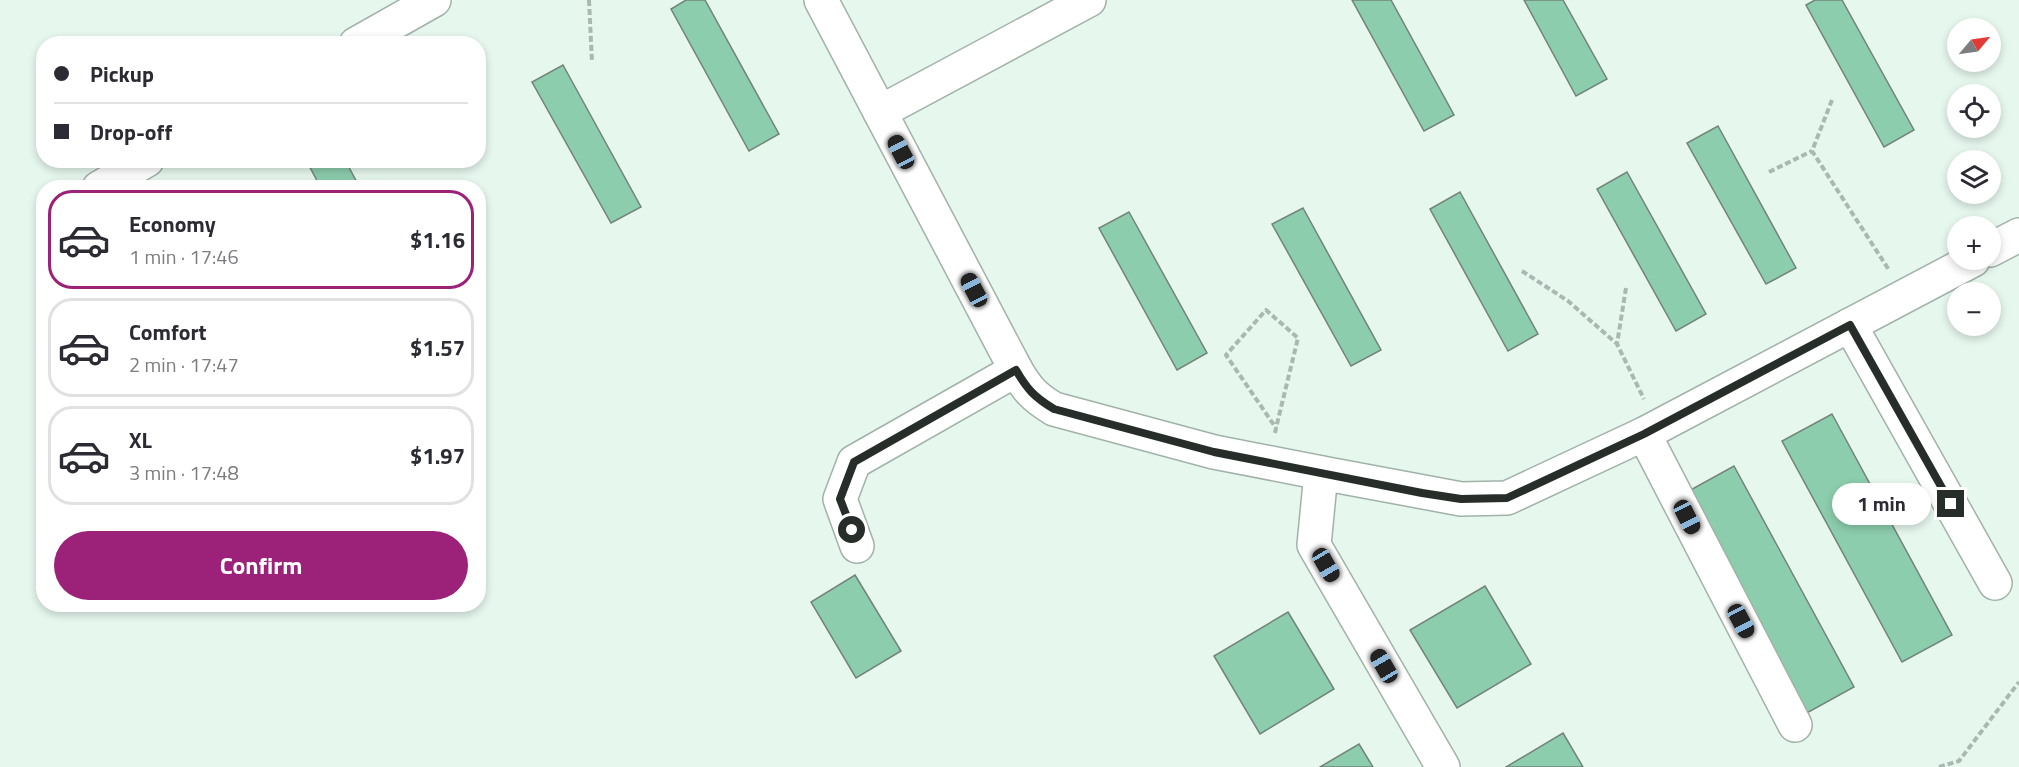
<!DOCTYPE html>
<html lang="en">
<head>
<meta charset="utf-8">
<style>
	:root { --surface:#fff; --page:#f7f7f7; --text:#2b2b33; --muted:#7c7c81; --line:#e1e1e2; --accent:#9c2179 }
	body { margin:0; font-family:"Titillium Web",sans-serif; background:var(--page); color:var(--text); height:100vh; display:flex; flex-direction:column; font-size:22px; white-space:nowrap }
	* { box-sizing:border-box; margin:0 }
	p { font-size:20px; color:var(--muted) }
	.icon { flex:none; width:33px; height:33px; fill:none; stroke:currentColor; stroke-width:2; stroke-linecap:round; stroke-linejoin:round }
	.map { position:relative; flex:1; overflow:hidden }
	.drawer { position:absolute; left:36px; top:180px; width:450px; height:432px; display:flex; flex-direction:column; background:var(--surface); border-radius:24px; box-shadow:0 3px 9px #0003 }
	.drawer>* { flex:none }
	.banner { position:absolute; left:36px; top:36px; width:450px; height:132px; border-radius:24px; box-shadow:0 3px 9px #0003; display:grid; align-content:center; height:132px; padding:0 18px; background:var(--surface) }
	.needle { width:39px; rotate:61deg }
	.fabs { position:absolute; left:1947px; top:18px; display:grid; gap:12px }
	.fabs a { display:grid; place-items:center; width:54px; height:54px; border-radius:50%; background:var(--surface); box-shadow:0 3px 9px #0003; font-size:30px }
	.end { position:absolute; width:27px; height:27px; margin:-14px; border:8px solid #272e2a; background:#fff; box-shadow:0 0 0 3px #fff }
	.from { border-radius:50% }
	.bubble { position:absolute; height:42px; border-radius:21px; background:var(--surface); box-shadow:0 3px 9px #0003; font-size:20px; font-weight:700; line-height:42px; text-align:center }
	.car { position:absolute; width:18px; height:36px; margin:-18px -9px; border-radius:8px; box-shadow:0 0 4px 2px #0007; background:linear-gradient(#222 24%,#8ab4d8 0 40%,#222 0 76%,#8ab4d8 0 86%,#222 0) }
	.banner b { display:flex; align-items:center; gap:21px; height:57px; font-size:22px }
	.banner b+b { border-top:2px solid var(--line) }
	.banner i { width:15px; height:15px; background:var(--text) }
	ul { padding:10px 0 0; list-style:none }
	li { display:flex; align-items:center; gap:18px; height:99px; margin:0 12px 9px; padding:0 6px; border:3px solid var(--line); border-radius:24px }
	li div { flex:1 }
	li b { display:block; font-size:22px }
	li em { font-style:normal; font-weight:700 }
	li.on { border-color:var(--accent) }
	li>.icon { width:54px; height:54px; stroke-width:1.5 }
	.cta { display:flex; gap:12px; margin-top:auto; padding:12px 18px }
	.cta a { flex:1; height:69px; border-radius:36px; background:var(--accent); color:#fff; font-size:24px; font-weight:700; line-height:69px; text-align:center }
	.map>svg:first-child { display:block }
	.building { fill:#8ccdad; stroke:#73837a; stroke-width:1.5 }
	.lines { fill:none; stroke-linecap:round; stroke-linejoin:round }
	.minor-casing { stroke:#a1b2a9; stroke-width:36 }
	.path { stroke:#aab8b1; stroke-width:4; stroke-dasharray:6 3; stroke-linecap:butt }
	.minor { stroke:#fff; stroke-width:33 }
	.route { stroke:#272e2a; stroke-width:8 }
</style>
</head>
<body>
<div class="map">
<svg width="2019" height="767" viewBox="0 0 2019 767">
	<rect width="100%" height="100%" fill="#e6f7ee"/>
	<!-- building -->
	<g class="building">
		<path d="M 686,0 L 705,0 L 779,134 L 749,151 L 671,9 Z"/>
		<path d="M 1352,0 L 1391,0 L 1454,115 L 1424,131 Z"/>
		<path d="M 1524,0 L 1563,0 L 1607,79 L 1576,96 Z"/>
		<path d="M 1815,0 L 1842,0 L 1914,130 L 1884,147 L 1806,5 Z"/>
		<path d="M 563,65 L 641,207 L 611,223 L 532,82 Z"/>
		<path d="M 1718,126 L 1796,268 L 1766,284 L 1687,143 Z"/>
		<path d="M 306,160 L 345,160 L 360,188 L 321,188 Z"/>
		<path d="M 1627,172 L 1706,314 L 1676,331 L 1597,189 Z"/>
		<path d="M 1460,192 L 1538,334 L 1508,351 L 1430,209 Z"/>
		<path d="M 1303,208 L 1381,350 L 1351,366 L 1272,224 Z"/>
		<path d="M 1129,212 L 1207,353 L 1177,370 L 1099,228 Z"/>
		<path d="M 1832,414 L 1952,635 L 1902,662 L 1782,441 Z"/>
		<path d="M 1734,466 L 1854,687 L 1805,714 L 1685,493 Z"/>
		<path d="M 855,575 L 901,651 L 856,678 L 811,602 Z"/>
		<path d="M 1485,586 L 1531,664 L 1457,708 L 1410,630 Z"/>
		<path d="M 1288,612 L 1334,689 L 1260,734 L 1214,656 Z"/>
		<path d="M 1563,733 L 1583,767 L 1506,767 Z"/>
		<path d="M 1359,744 L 1373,767 L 1320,767 Z"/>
	</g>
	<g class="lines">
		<defs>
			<g id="minor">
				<path d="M 821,0 L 1016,370 C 1027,389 1034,397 1054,409 L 1214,452 L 1327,474 L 1461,499 L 1507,498 L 1644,434 L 1973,260"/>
				<path d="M 356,44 L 434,0"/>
				<path d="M 880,112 L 1089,0"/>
				<path d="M 99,188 L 147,160"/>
				<path d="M 1990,250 L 2019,235"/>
				<path d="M 1850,325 L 1995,583"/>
				<path d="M 1644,434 L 1795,725"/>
				<path d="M 1321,473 L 1314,545 L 1443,767"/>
				<path d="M 857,546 L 840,499 L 854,462 L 1016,370"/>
			</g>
		</defs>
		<!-- minor casing -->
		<use href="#minor" class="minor-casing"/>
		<!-- path -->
		<g class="path">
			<path d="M 589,0 L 592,62"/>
			<path d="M 1832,100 L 1812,151 L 1889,270"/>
			<path d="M 1769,172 L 1812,151"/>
			<path d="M 1522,271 L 1568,301 L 1616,343"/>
			<path d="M 1626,288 L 1617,344 L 1644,399"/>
			<path d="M 1275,433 L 1276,428 L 1298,338 L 1266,310 L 1226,355 L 1276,428"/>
			<path d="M 1939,767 L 1959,761 L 2019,682"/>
		</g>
		<!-- minor -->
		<use href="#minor" class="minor"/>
	</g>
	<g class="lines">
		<!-- route -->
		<path class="route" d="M 852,530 L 840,499 L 854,462 L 1016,370 C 1027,389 1034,397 1054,409 L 1214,452 L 1422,493 L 1461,499 L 1507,498 L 1644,434 L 1850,325 L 1951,504"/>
	</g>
</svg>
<div class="fabs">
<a><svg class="needle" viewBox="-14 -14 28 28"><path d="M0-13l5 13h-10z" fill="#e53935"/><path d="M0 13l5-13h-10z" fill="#7c7c81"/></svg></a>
<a><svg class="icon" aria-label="locate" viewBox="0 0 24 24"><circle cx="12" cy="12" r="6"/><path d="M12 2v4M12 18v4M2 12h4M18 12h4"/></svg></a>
<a><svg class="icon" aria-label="layers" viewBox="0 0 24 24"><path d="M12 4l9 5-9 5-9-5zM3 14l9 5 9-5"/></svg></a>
<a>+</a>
<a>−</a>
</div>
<i class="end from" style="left:852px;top:530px"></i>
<i class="end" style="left:1951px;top:504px"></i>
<div class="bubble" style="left:1832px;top:483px;width:99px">1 min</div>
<i class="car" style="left:901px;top:152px;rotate:332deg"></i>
<i class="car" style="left:974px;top:290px;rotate:332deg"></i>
<i class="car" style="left:1687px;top:517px;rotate:153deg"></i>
<i class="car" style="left:1326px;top:565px;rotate:150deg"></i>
<i class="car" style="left:1741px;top:621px;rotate:152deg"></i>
<i class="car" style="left:1384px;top:666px;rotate:330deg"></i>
<div class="banner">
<b><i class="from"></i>Pickup</b>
<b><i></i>Drop-off</b>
</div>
<section class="drawer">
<ul>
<li class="on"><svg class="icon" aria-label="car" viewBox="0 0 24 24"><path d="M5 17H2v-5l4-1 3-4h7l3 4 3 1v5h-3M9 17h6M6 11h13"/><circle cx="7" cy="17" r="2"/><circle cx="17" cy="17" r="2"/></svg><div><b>Economy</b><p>1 min · 17:46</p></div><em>$1.16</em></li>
<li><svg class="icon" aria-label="car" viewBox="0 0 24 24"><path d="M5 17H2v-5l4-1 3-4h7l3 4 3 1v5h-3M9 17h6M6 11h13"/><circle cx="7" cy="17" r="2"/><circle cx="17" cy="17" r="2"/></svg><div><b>Comfort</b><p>2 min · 17:47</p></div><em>$1.57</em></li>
<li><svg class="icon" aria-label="car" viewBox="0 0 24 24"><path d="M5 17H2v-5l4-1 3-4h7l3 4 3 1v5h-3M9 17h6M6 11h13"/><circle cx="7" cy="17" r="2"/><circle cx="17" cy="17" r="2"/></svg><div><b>XL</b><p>3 min · 17:48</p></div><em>$1.97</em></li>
</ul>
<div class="cta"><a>Confirm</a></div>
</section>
</div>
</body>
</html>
